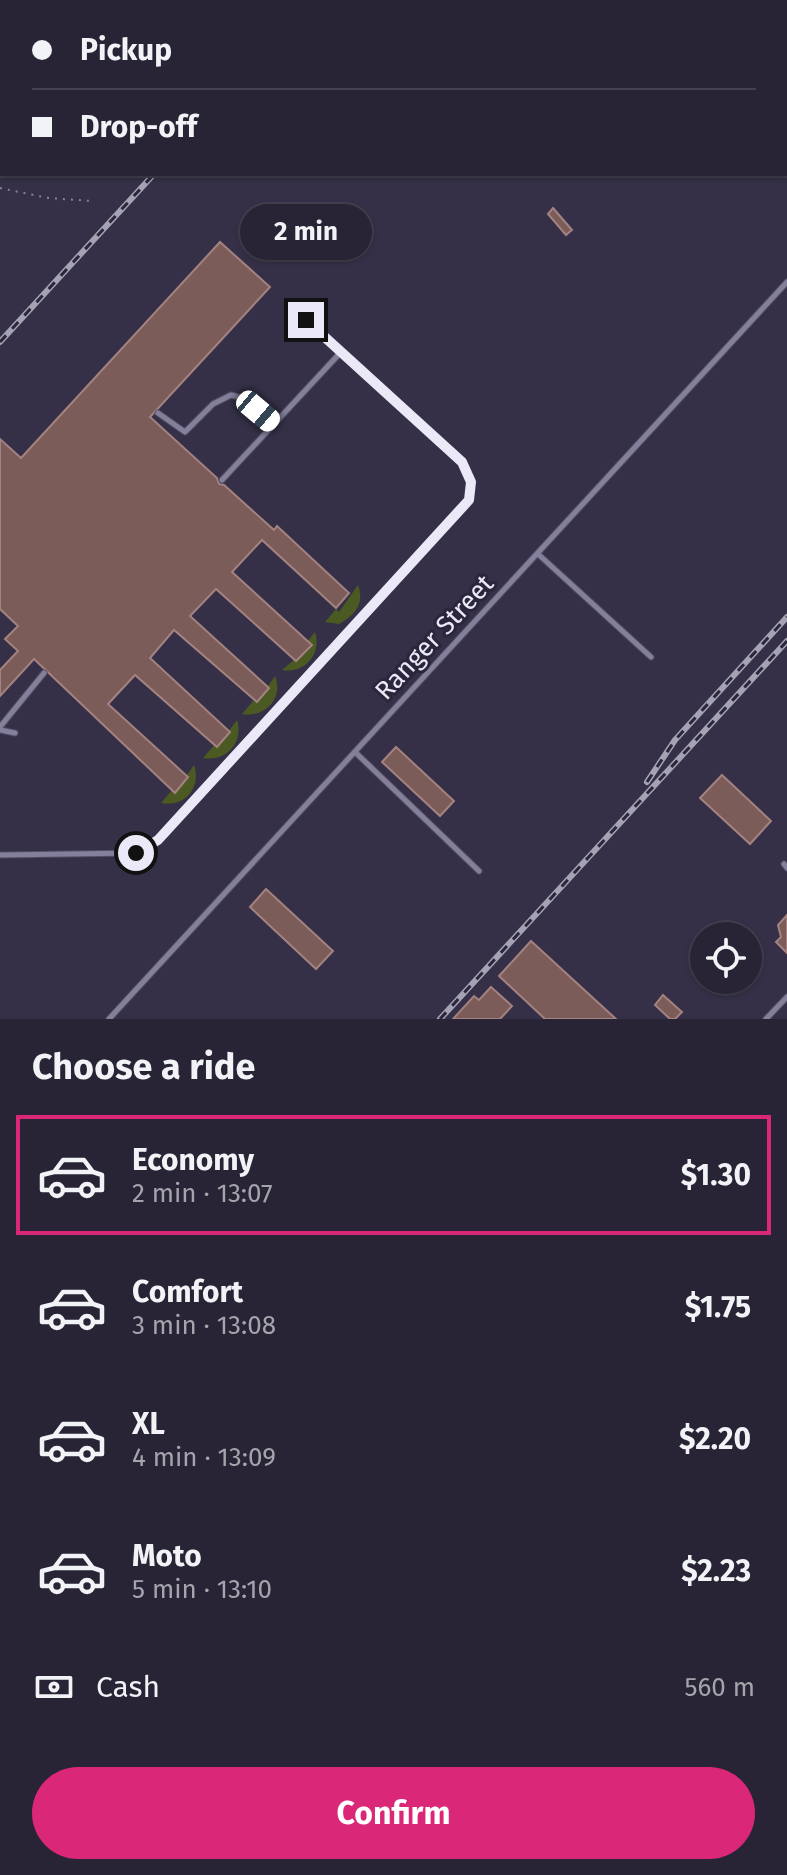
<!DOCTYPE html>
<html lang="en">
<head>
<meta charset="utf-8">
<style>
	:root { --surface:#282435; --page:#302c3d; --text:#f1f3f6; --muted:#a5a4ad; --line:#444150; --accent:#db2777 }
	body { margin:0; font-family:"Fira Sans",sans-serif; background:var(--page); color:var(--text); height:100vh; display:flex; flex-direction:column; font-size:30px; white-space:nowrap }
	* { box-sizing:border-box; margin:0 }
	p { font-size:26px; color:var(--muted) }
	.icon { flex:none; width:44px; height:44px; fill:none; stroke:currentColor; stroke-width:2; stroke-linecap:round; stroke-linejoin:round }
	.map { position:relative; height:1019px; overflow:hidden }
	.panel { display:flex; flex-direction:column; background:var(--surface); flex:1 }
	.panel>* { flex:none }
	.top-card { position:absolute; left:0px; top:0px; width:788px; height:176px; box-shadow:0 2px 6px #0004,0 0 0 2px var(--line); display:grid; align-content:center; height:176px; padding:0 32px; background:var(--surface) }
	.buttons { position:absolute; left:690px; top:922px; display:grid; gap:16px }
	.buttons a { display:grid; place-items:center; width:72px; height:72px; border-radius:50%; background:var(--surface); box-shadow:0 2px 6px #0004,0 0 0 2px var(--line); font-size:40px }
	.end { position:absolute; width:36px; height:36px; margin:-18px; border:10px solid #ebe8f8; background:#111; box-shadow:0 0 0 4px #111 }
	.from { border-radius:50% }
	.bubble { position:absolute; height:56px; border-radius:28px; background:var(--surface); box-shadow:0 2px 6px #0004,0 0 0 2px var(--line); font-size:26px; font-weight:700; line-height:56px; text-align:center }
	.car { position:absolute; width:24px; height:48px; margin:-24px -12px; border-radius:10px; box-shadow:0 0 6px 2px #0007; background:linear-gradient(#fff 24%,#345 0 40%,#fff 0 76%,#345 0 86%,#fff 0) }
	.top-card b { display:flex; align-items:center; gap:28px; height:76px; font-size:30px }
	.top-card b+b { border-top:2px solid var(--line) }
	.top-card i { width:20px; height:20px; background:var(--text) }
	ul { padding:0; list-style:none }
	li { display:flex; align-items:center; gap:24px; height:120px; margin:0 16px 12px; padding:0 16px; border:4px solid transparent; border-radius:0px }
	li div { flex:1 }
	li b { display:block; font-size:30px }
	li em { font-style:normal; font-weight:700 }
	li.on { border-color:var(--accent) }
	li>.icon { width:72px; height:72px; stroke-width:1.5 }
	h2 { padding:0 32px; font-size:36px; line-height:96px }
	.pay { display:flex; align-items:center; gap:20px; height:88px; padding:0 32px; font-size:30px }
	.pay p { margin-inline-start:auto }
	.action { display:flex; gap:16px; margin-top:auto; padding:16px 32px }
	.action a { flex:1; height:92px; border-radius:48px; background:var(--accent); color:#fff; font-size:32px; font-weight:700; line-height:92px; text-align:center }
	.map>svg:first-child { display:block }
	.green { fill:#4b5923 }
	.building { fill:#7b5c59; stroke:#a38280; stroke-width:2 }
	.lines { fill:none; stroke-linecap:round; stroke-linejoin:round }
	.service-casing { stroke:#524d62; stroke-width:7 }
	.path { stroke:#878397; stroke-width:2; stroke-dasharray:2 6; stroke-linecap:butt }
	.service { stroke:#847f9b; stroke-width:5 }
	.rail-casing { stroke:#a5a2b4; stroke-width:6 }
	.rail { stroke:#2b263c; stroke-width:3; stroke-dasharray:9; stroke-linecap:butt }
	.route { stroke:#ebe8f8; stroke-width:10 }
	.labels { text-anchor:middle; stroke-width:6; stroke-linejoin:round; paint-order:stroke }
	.street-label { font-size:26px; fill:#ebe8f8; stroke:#2b263c }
</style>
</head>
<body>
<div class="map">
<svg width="787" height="1019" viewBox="0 0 787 1019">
	<rect width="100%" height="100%" fill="#353047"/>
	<!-- green -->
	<g class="green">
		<path d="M 358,585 C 365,604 355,615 339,624 L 325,622 L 336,609 L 339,612 Z"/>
		<path d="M 315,632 C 322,654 305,674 282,670 L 311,646 L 307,642 Z"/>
		<path d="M 275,676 C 284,698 265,718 242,714 L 254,700 L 257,702 Z"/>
		<path d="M 237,720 C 244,742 227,762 203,758 L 215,744 L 217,747 Z"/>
		<path d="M 194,765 C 202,788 184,808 161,803 L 172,790 L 175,792 Z"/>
	</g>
	<!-- building -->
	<g class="building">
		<path d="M 553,208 L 572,230 L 566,235 L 548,214 Z"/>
		<path d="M 220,242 L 270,287 L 150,417 L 217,478 L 219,484 L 224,485 L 274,530 L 277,526 L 349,593 L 336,608 L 262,540 L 232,572 L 312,645 L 296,661 L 216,589 L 190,616 L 269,688 L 257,702 L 174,630 L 150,658 L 230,732 L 217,747 L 135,675 L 108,704 L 188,777 L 175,793 L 34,659 L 0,696 L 0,670 L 18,651 L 5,639 L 18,626 L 0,609 L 0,439 L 21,458 Z"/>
		<path d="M 396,747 L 454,801 L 440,816 L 382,762 Z"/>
		<path d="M 722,775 L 771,821 L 750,844 L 700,798 Z"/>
		<path d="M 266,889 L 333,951 L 316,969 L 250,907 Z"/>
		<path d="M 787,915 L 787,953 L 776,942 L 781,937 L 778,925 Z"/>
		<path d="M 531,941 L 616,1019 L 545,1019 L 499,976 Z"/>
		<path d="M 491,987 L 512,1006 L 500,1019 L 453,1019 L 474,996 L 479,1000 Z"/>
		<path d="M 663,995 L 682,1012 L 675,1019 L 670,1019 L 655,1005 Z"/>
	</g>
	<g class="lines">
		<defs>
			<g id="service">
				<path d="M 99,0 L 101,2"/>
				<path d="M 605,0 L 607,2"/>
				<path d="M 693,0 L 695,2"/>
				<path d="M 255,2 L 257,0"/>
				<path d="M 611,2 L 613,0"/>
				<path d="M 786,166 L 787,167"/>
				<path d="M 158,413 L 185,432 L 213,404 L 231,395 L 243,398 L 273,424"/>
				<path d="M 222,480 L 341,352"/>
				<path d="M 538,554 L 651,657"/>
				<path d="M 0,727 L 44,673"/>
				<path d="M 0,730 L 15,733"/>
				<path d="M 355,752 L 479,871"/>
				<path d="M 0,855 L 136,853 L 149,848 L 469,500 L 471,482 L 462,462 L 306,320"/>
				<path d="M 784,864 L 787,868"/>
				<path d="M 109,1019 L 787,282"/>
				<path d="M 766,1019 L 787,997"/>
			</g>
		</defs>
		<!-- service casing -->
		<use href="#service" class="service-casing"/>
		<!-- path -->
		<g class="path">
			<path d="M 68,2 L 69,0"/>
			<path d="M 0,80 L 2,77"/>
			<path d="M 0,188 L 48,198 L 92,201"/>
		</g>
		<!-- service -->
		<use href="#service" class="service"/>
		<defs>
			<g id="rail">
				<path d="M 312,2 L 314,0"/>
				<path d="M 0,342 L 154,174"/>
				<path d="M 647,782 L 675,740 L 787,617"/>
				<path d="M 440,1019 L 787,641"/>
			</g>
		</defs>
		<!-- rail casing -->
		<use href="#rail" class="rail-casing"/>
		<!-- rail -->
		<use href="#rail" class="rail"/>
	</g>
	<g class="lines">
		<!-- route -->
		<path class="route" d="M 136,853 L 158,840 L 469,500 L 471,482 L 462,462 L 306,320"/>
	</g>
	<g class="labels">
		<!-- street labels -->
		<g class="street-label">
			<text transform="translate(434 637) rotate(-47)" y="9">Ranger Street</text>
		</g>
	</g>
</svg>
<div class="buttons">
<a><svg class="icon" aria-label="locate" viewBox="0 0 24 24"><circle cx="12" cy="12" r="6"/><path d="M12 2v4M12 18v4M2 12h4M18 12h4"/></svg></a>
</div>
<i class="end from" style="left:136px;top:853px"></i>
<i class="end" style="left:306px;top:320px"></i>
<div class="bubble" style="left:240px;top:204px;width:132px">2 min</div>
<i class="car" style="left:258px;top:411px;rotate:130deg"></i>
<div class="top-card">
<b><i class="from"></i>Pickup</b>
<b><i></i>Drop-off</b>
</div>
</div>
<section class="panel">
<h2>Choose a ride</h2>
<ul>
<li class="on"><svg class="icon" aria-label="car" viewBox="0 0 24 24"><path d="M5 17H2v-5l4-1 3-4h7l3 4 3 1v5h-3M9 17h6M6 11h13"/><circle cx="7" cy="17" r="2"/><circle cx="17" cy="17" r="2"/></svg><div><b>Economy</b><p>2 min · 13:07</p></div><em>$1.30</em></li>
<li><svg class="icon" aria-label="car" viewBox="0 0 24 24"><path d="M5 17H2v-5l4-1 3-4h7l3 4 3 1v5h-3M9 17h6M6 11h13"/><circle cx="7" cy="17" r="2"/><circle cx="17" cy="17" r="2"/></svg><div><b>Comfort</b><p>3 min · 13:08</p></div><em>$1.75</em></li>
<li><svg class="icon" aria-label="car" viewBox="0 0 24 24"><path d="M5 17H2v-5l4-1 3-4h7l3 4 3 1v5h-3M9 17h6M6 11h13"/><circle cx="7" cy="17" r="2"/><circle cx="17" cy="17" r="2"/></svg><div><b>XL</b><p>4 min · 13:09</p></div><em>$2.20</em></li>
<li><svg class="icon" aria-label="car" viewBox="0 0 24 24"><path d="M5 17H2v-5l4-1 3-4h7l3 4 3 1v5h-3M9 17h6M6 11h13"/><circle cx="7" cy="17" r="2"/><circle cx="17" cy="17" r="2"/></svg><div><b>Moto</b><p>5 min · 13:10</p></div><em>$2.23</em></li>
</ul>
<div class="pay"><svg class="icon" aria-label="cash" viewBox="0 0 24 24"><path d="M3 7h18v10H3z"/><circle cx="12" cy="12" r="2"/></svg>Cash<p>560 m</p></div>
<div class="action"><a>Confirm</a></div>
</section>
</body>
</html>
